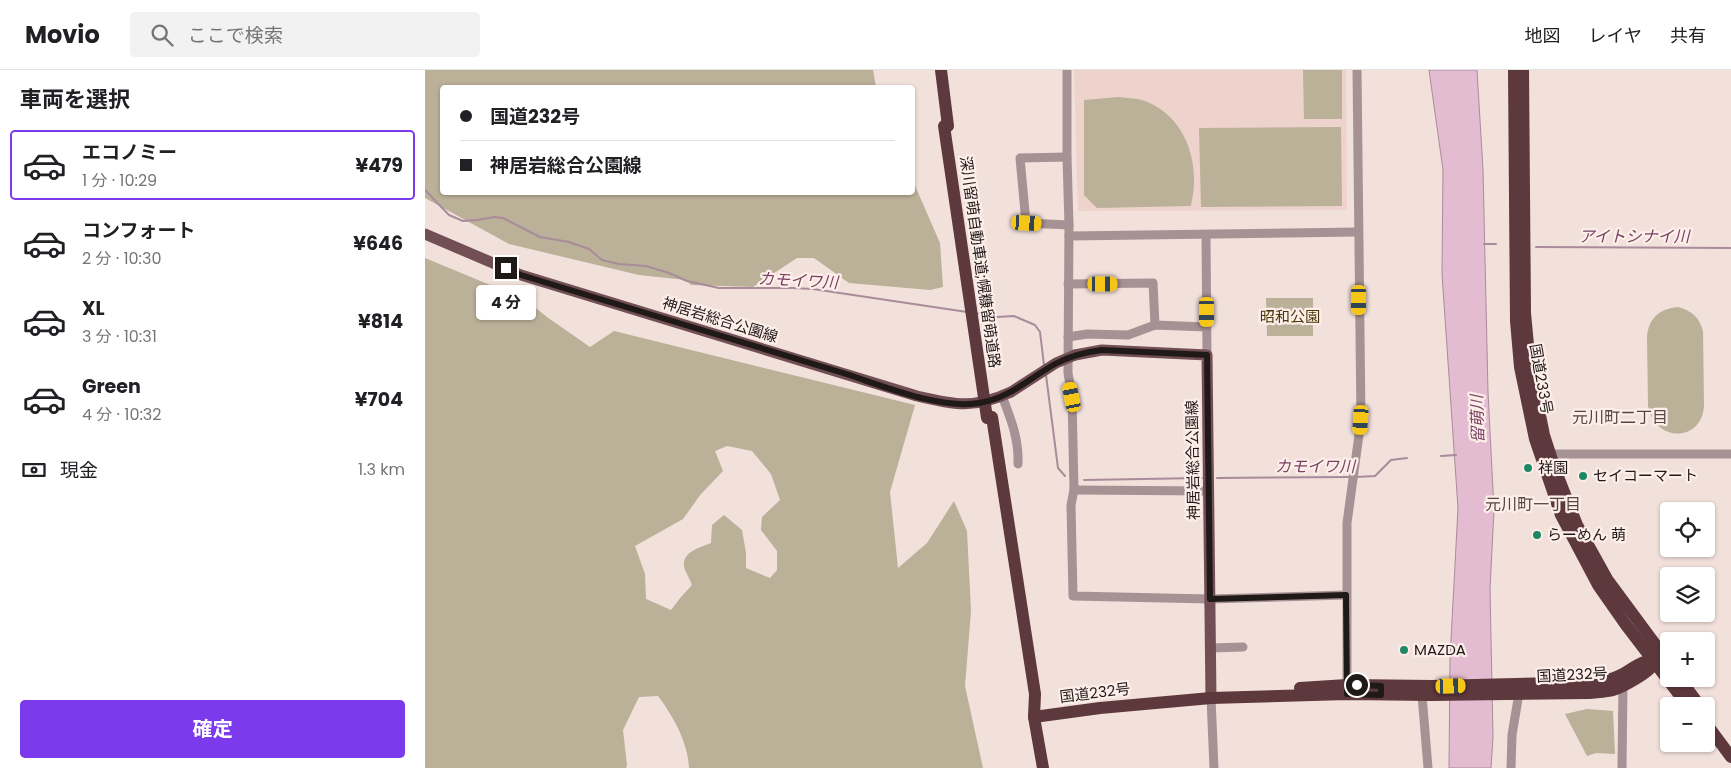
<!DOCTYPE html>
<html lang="ja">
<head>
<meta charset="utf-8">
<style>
	:root { --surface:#fff; --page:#f2f2f2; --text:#202124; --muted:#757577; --line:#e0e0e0; --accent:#7c3aed }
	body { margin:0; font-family:Poppins,"Noto Sans JP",sans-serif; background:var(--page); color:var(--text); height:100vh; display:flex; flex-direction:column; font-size:19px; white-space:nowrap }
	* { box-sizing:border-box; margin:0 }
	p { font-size:16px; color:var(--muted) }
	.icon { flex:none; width:28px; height:28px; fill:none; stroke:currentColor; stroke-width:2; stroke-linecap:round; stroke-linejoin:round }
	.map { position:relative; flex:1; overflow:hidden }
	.panel { display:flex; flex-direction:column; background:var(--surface); width:425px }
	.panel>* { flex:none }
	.guide { position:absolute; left:15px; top:15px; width:475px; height:110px; border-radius:5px; box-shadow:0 1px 4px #0004; display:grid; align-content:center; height:110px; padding:0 20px; background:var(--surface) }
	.buttons { position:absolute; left:1235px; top:432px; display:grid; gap:10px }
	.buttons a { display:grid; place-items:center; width:55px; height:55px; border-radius:5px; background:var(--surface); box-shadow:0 1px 4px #0004; font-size:25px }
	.end { position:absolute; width:22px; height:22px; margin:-11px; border:6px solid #1f1918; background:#fff; box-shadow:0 0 0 2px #fff }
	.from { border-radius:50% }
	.bubble { position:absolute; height:35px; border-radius:5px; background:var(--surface); box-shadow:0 1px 4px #0004; font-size:16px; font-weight:700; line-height:35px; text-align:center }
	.car { position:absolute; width:15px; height:30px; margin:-15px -8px; border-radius:6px; box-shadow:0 0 4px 1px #0007; background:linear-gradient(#f5c518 24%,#345 0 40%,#f5c518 0 76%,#345 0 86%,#f5c518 0) }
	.guide b { display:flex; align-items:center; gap:18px; height:48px; font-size:19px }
	.guide b+b { border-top:1px solid var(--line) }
	.guide i { width:12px; height:12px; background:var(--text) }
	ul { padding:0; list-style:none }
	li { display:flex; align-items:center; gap:15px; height:70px; margin:0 10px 8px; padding:0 10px; border:2px solid transparent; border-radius:5px }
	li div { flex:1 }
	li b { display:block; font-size:19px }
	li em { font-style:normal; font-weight:700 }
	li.active { border-color:var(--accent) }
	li>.icon { width:45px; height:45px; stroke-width:1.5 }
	h2 { padding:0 20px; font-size:22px; line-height:60px }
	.pay { display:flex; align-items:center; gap:12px; height:55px; padding:0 20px; font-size:19px }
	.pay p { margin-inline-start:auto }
	.button { display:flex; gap:10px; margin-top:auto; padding:10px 20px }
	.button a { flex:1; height:58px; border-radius:5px; background:var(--accent); color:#fff; font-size:20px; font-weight:700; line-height:58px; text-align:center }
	header { display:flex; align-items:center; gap:30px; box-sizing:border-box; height:70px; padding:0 25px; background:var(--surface); border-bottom:1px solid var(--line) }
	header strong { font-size:24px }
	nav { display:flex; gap:28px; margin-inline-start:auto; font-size:18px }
	.search { width:350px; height:45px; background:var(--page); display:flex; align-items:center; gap:12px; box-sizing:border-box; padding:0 18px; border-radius:5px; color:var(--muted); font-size:19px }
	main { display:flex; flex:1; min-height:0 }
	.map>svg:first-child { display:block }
	.built { fill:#edd3cb }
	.green { fill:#bbb098; fill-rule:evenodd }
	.water { fill:#e4bcd2; stroke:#a98b9a }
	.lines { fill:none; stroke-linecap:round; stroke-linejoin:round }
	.stream { stroke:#a98b9a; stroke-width:2 }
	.minor { stroke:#a69295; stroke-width:9 }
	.major { stroke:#714f54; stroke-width:11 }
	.highway { stroke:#5d383d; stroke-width:12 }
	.major-bridge { stroke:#714f54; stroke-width:11 }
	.highway-bridge { stroke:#5d383d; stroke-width:12 }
	.route { stroke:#1f1918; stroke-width:6 }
	.poi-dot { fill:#1e8763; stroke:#fdeeea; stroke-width:2 }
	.labels { text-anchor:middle; stroke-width:4.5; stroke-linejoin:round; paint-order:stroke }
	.street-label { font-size:15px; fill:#1f1918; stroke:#fdeeea }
	.park-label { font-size:15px; fill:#483705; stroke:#fdeeea }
	.poi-label { font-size:15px; fill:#1f1918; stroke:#fdeeea; text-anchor:start }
	.water-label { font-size:16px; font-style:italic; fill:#784363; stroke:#fdeeea }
	.neighbourhood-label { font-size:16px; fill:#554743; stroke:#fdeeea }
</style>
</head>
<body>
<header>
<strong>Movio</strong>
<div class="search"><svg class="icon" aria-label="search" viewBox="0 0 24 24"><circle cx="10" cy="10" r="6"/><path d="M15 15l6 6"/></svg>ここで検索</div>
<nav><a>地図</a><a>レイヤ</a><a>共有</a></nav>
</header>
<main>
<section class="panel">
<h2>車両を選択</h2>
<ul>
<li class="active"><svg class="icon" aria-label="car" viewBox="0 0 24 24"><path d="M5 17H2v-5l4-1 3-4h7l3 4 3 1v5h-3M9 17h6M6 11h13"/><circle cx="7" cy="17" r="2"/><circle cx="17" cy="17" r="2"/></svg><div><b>エコノミー</b><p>1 分 · 10:29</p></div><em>¥479</em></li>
<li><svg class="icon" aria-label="car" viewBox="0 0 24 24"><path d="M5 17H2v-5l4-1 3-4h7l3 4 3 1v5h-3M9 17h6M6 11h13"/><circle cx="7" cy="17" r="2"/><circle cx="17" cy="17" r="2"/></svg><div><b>コンフォート</b><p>2 分 · 10:30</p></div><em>¥646</em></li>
<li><svg class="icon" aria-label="car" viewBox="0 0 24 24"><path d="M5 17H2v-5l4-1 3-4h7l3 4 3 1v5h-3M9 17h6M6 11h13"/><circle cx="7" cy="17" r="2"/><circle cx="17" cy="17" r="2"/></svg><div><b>XL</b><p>3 分 · 10:31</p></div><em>¥814</em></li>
<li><svg class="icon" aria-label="car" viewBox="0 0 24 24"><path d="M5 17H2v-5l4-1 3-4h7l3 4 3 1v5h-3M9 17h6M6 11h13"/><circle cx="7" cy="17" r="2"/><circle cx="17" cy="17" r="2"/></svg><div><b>Green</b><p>4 分 · 10:32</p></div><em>¥704</em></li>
</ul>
<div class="pay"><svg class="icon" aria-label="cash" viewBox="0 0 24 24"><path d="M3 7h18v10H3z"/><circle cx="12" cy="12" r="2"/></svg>現金<p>1.3 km</p></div>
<div class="button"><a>確定</a></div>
</section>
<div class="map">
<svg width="1306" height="698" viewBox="0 0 1306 698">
	<rect width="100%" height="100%" fill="#f2e0db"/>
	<!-- built -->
	<path class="built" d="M 649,0 L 921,0 L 922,140 L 653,141 Z"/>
	<!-- green -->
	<g class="green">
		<path d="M 0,0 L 448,0 L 451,17 L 18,18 L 18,122 L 488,122 L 488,111 L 515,173 L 518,217 L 505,220 L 424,213 L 389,188 L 372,188 L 328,217 L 266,215 L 261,210 L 214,205 L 84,174 L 0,128 Z"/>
		<path d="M 878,0 L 917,0 L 917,49 L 879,49 Z"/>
		<path d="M 693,27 C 701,28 709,28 717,30 C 753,42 770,77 769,113 C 769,121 767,129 766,136 L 672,138 L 659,125 L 659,30 Z"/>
		<path d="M 916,57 L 917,136 L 776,137 L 774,58 Z"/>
		<path d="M 0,188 L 101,230 L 122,247 L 165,277 L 189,261 L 490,335 L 465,422 L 473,498 L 502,473 L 529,431 L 542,461 L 546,541 L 540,616 L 558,698 L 264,698 C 263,672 248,646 233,626 L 214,627 L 198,660 L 202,695 L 201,698 L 0,698 ZM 302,376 L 327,381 L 346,404 L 355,430 L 337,447 L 336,460 L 352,481 L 352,500 L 345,508 L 321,498 L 321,483 L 317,460 L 299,445 L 287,455 L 286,473 C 276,477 257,482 259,496 C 260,502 265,509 267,515 L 256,527 L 246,540 L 221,529 L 220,504 L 210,476 L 258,449 L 276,424 L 298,401 L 290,381 Z"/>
		<path d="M 841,228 L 888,228 L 888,266 L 842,266 Z"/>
		<path d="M 1253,237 C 1267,241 1274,247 1278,261 L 1279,334 C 1279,371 1231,375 1223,336 L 1222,266 C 1224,248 1234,239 1253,237 Z"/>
		<path d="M 1162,639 L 1188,641 L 1190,684 L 1171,683 L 1162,686 L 1140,644 Z"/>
	</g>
	<!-- water -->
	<path class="water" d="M 1004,0 L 1052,0 L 1058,100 L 1063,322 L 1069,440 L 1065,519 L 1068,667 L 1066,698 L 1024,698 L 1025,589 L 1033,438 L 1017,204 L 1018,100 Z"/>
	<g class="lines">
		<!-- stream -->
		<g class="stream">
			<path d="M 0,120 L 24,145 L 38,151 L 53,150 L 69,147 L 78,148 L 115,167 L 144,172 L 164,179 L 177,190 L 194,194 L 221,196 L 244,203 L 262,211 L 294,218 L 368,218 L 388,219 L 542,242"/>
			<path d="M 1059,174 L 1071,174"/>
			<path d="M 1111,177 L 1306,178"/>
			<path d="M 552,243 L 571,247 L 589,246 L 610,255 L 615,262 L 619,295"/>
			<path d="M 621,305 L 633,398 L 640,406"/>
			<path d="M 1016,386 L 1031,385"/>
			<path d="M 931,407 L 950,406 L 966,390 L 982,388"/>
			<path d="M 792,408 L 924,407"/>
			<path d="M 659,410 L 777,408"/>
		</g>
		<!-- minor -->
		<g class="minor">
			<path d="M 642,0 L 642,87 L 644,155 L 643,303 L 647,327 L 649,420 L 646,435 L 648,526 L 785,529 L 921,525"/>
			<path d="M 642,87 L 595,88 L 601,153 L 644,155"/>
			<path d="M 781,165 L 782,285"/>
			<path d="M 644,166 L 933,162"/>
			<path d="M 643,214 L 728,213 L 730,255"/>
			<path d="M 643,267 L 662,264 L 703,265 L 730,255 L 781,257"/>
			<path d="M 577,326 C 586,349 594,369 593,394"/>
			<path d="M 1120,384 L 1306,384"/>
			<path d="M 649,420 L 784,421"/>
			<path d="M 786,578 L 818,577"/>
			<path d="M 922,619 L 922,453 L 936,350 L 932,0"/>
			<path d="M 997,625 L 1003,698"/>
			<path d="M 786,628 L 789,698"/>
			<path d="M 1086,698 L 1087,665 L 1094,623"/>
			<path d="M 1197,698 L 1198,613"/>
		</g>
		<!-- major -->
		<g class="major">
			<path d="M 0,164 L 96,205 L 492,326 C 531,335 549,339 586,322"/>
			<path d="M 650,285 L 677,280 L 782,285 L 786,628"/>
		</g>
		<!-- highway -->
		<g class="highway">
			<path d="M 516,0 L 523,56"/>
			<path d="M 1089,0 L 1091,251 L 1095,297 L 1110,369 L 1136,445 L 1173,515 L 1201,555 L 1263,636"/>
			<path d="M 1098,0 L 1100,243 L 1105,296 L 1119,365 L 1130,399 L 1152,455 L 1182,509 L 1244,593"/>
			<path d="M 567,347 L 610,624 L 609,647 L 618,698"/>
			<path d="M 1255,609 L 1275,636"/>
			<path d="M 875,618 L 922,615 L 1008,616 L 1175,612 C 1183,610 1191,608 1198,604 C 1209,598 1220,587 1234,592"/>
			<path d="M 609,647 L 675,638 L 786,628 L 922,624 L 1007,625 L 1164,623 C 1172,622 1181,622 1188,620 C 1198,617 1223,603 1228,595 C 1231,588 1231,582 1230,575"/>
			<path d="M 1281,656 L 1286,660 L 1306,687"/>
		</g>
		<!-- major-bridge -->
		<path class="major-bridge" d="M 586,322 L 631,293 L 650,285"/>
		<!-- highway-bridge -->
		<path class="highway-bridge" d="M 519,56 L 562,348"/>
	</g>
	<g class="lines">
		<!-- route -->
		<path class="route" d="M 81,198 L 96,205 C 204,237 310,271 418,303 C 456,315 515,340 554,333 C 583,329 605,308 630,294 C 645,286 660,282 677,280 L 782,285 L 785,529 L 921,525 L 922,624 L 956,625 L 956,616 L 932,615"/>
	</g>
	<!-- markers -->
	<g class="poi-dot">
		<circle cx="1103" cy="398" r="5"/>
		<circle cx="1158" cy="406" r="5"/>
		<circle cx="1112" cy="465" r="5"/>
		<circle cx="979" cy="580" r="5"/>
	</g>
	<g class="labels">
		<!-- street labels -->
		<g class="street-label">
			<text transform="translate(555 192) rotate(82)" y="5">深川留萌自動車道;幌糠留萌道路</text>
			<text transform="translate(295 250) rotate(17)" y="5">神居岩総合公園線</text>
			<text transform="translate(1116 309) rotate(80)" y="5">国道233号</text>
			<text transform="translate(768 390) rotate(-91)" y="5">神居岩総合公園線</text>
			<text transform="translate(1147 605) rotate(-3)" y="5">国道232号</text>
			<text transform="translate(670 623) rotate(-7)" y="5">国道232号</text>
		</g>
		<!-- park labels -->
		<g class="park-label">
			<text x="865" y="252">昭和公園</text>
		</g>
		<!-- poi labels -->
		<g class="poi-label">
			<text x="1113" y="403">祥園</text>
			<text x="1168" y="411">セイコーマート</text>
			<text x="1122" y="470">らーめん 萌</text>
			<text x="989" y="585">MAZDA</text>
		</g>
		<!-- water labels -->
		<g class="water-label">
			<text x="1209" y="172">アイトシナイ川</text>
			<text transform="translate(373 210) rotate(3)" y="6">カモイワ川</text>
			<text transform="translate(1052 349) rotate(-92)" y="6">留萌川</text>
			<text x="890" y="402">カモイワ川</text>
		</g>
		<!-- neighbourhood labels -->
		<g class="neighbourhood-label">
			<text x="1195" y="353">元川町二丁目</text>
			<text x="1108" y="440">元川町一丁目</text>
		</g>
	</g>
</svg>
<div class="buttons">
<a><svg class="icon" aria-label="locate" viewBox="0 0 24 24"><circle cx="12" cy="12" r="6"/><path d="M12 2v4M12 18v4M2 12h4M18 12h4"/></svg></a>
<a><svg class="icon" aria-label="layers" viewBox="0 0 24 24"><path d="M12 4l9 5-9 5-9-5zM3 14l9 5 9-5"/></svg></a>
<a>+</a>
<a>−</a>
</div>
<i class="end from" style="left:932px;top:615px"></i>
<i class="end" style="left:81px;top:198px"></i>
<div class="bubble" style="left:51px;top:215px;width:60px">4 分</div>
<i class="car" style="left:602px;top:153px;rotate:93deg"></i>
<i class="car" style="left:678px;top:214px;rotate:90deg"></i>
<i class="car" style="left:934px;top:230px;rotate:180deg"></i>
<i class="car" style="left:782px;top:242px;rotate:180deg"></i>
<i class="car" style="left:647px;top:327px;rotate:349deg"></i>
<i class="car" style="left:936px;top:350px;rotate:184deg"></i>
<i class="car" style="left:1026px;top:616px;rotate:88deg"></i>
<div class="guide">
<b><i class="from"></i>国道232号</b>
<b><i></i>神居岩総合公園線</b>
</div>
</div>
</main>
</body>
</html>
